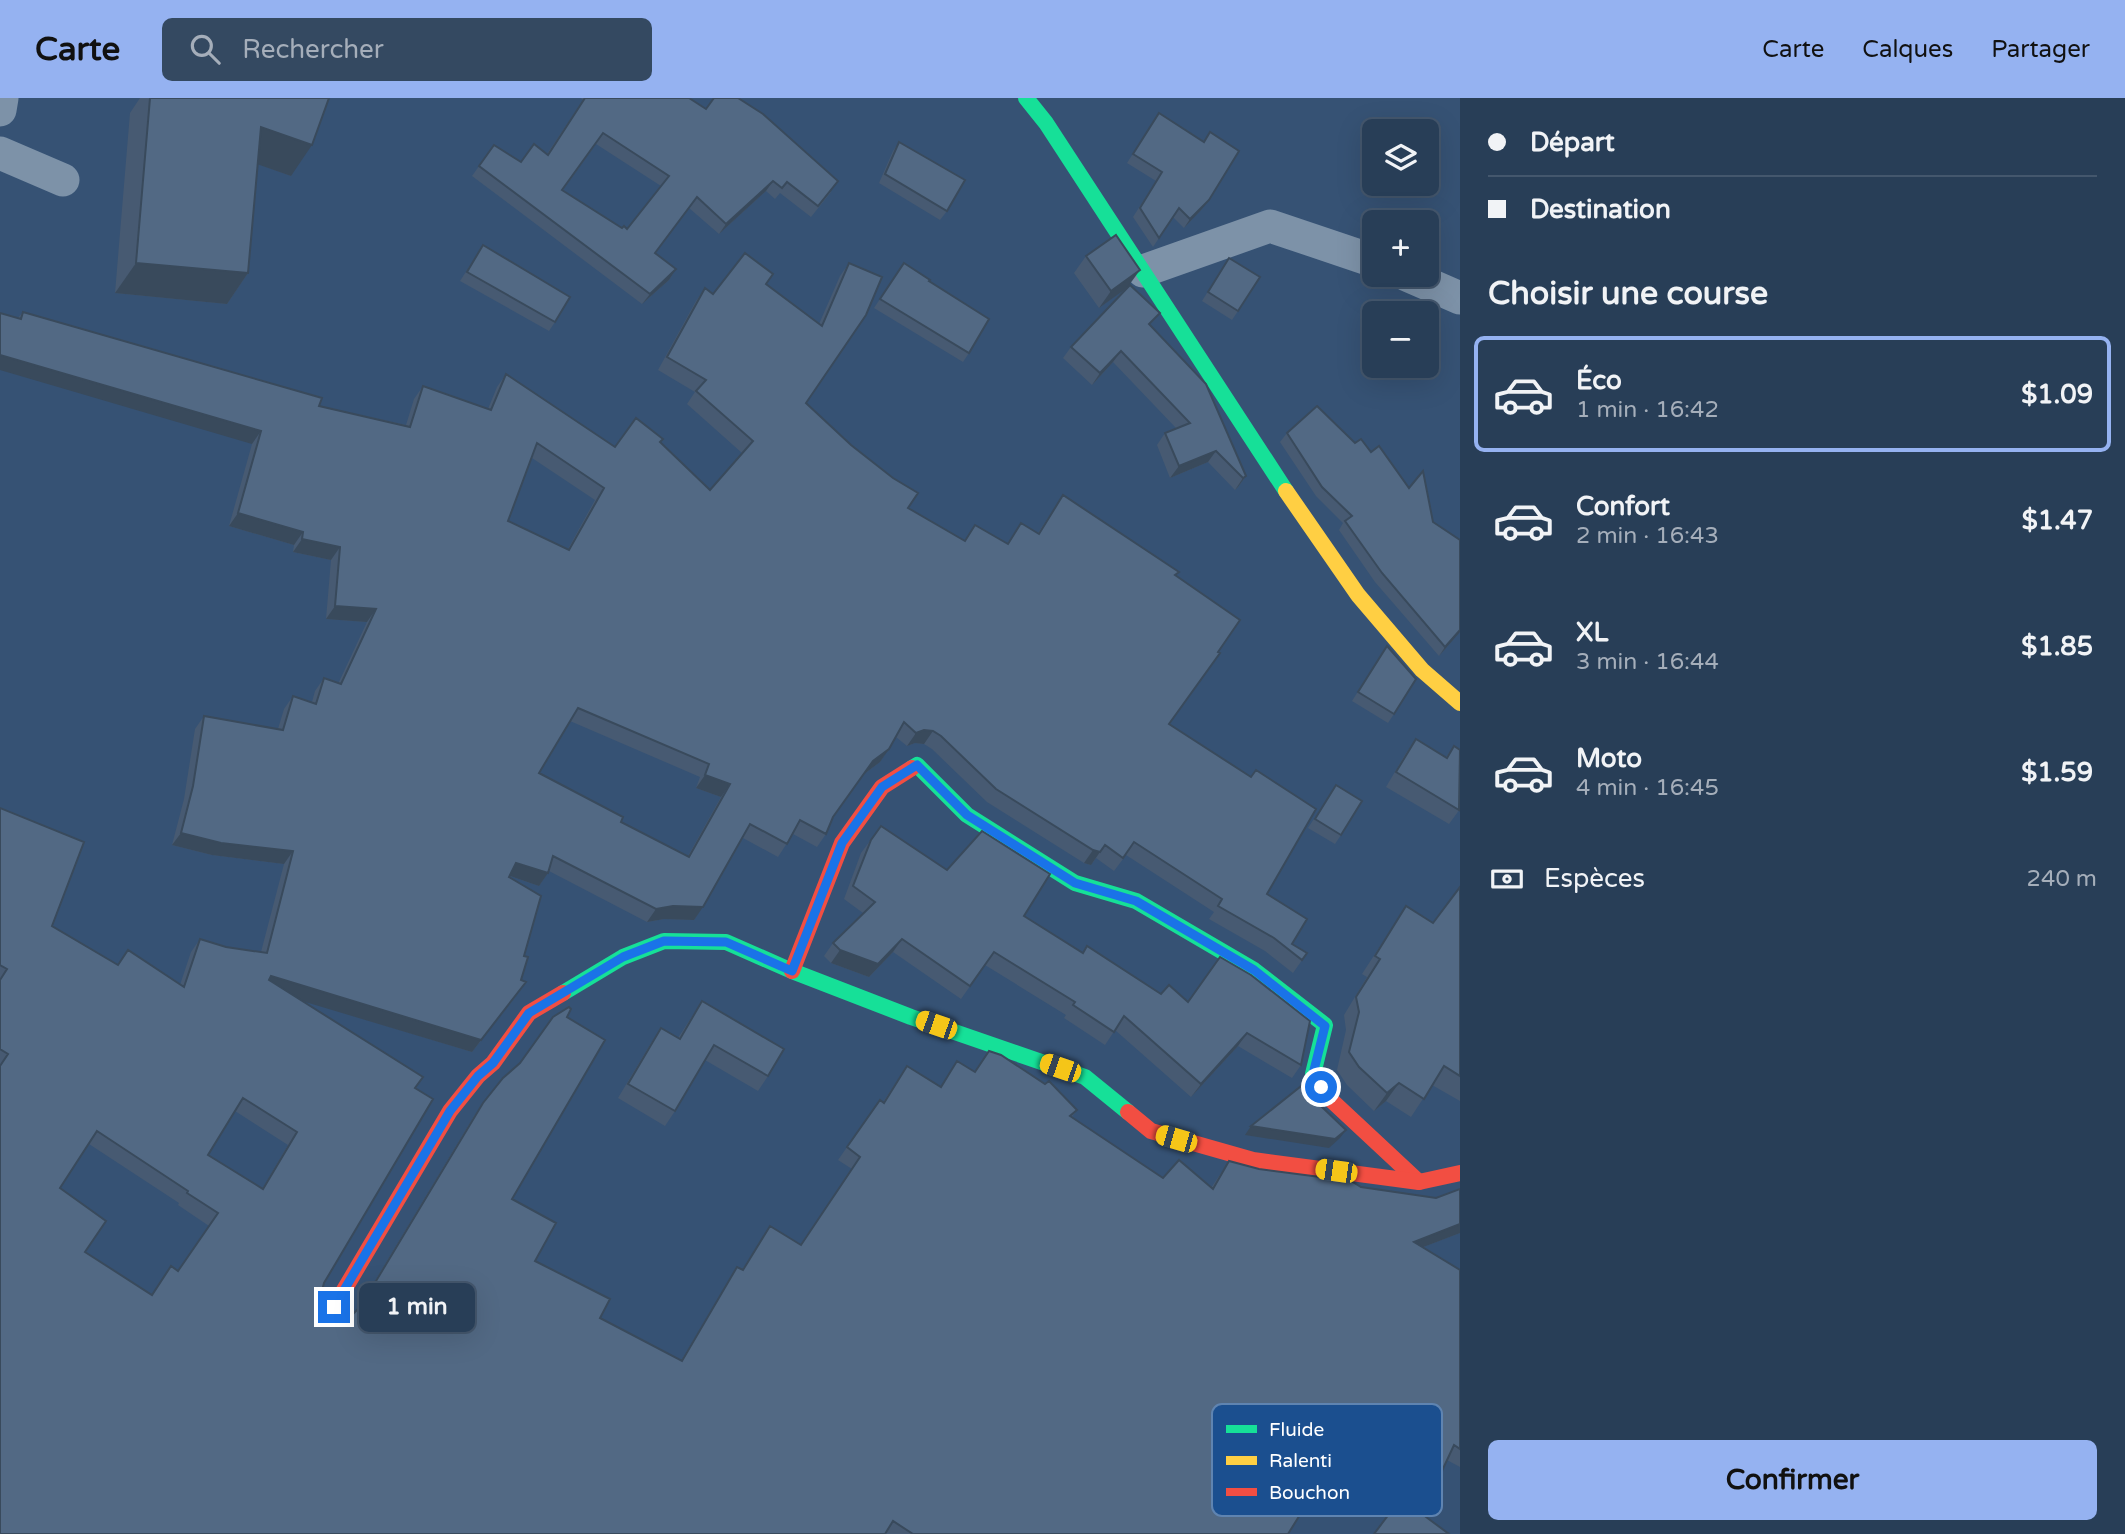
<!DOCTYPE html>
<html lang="fr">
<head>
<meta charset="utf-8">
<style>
	:root { --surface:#283e57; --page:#344961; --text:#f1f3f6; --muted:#a5aeba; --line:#44576d; --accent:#95b2f1 }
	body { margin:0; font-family:"Varela Round",sans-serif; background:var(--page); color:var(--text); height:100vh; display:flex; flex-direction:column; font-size:26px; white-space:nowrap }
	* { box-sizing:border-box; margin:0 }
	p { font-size:23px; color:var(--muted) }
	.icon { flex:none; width:38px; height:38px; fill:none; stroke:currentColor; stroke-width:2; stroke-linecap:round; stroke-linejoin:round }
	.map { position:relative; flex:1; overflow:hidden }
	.sheet { display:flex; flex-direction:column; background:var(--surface); width:665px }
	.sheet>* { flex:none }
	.hud { display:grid; align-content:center; height:154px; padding:0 28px; background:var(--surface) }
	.tools { position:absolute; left:1362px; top:21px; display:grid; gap:14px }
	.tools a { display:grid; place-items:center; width:77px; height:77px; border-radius:10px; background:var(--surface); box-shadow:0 7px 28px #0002,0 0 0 2px var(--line); font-size:35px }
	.end { position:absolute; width:32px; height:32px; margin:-16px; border:9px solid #1a73e8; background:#fff; box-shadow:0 0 0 4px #fff }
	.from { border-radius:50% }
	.bubble { position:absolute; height:49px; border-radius:10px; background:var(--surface); box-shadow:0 7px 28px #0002,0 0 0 2px var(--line); font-size:23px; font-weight:700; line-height:49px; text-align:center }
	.car { position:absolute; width:21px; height:42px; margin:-21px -10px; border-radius:9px; box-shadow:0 0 5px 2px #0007; background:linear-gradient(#f5c518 24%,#345 0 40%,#f5c518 0 76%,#345 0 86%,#f5c518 0) }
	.hud b { display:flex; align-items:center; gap:24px; height:66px; font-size:26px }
	.hud b+b { border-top:2px solid var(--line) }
	.hud i { width:18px; height:18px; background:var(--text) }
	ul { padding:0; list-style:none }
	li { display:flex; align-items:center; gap:21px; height:116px; margin:0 14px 10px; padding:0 14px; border:4px solid transparent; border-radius:10px }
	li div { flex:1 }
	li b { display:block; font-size:26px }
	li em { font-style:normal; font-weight:700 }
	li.on { border-color:var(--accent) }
	li>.icon { width:63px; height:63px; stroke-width:1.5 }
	h2 { padding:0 28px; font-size:32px; line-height:84px }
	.pay { display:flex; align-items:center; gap:18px; height:77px; padding:0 28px; font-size:26px }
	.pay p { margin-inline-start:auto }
	.action { display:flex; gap:14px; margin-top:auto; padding:14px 28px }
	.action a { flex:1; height:80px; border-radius:10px; background:var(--accent); color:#111; font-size:28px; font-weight:700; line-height:80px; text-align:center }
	header { display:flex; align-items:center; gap:42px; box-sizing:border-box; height:98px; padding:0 35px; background:var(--accent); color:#111 }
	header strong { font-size:33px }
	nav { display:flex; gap:38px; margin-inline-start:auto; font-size:24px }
	.search { width:490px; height:63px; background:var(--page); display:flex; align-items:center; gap:18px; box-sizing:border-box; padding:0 24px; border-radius:10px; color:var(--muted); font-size:26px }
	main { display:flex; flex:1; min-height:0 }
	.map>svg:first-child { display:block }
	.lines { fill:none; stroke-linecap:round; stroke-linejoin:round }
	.street { stroke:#7d92a8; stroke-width:33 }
	.fast { stroke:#16e098; stroke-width:16 }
	.slow { stroke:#ffcf43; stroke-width:16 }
	.jam { stroke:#f24e42; stroke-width:16 }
	.wall { fill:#475a72; fill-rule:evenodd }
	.shaded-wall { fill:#394a5c }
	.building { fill:#526984; stroke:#394a5c; stroke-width:2; fill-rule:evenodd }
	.route { stroke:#1a73e8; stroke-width:9 }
	.key { fill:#1b4f8f; stroke:#5f84b1; stroke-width:2 }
	.key-label { font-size:19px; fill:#fff }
</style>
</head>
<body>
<header>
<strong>Carte</strong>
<div class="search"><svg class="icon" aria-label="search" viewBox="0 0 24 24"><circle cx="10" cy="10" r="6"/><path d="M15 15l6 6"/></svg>Rechercher</div>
<nav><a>Carte</a><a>Calques</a><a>Partager</a></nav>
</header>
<main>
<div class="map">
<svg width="1460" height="1436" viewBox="0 0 1460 1436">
	<rect width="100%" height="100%" fill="#365274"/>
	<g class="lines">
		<!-- street -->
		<g class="street">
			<path d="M 0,12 L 2,0"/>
			<path d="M 0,55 L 63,82"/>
			<path d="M 1143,173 L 1270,128 L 1374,163"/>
			<path d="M 1407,177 L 1460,200"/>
		</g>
		<!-- fast -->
		<g class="fast">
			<path d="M 1026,0 L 1046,25 L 1286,393"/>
			<path d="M 912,670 L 917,667 L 967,717 L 1075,785 L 1136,803 L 1254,872 L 1325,927 L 1313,976 L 1330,1001"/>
			<path d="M 563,895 L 623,859 L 664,843 L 726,844 L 792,873 L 911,919 L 1085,979 L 1128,1014"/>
		</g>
		<!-- slow -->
		<path class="slow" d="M 1286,393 L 1358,497 L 1422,572 L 1460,605"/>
		<!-- jam -->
		<g class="jam">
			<path d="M 792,873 L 842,745 L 882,689 L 912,670"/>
			<path d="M 1330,1001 L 1419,1084"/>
			<path d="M 1128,1014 L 1151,1033 L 1253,1062 L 1419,1084 L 1460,1075"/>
			<path d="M 334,1209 L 450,1013 L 478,978 L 493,965 L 529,915 L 563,895"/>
		</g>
	</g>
	<!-- wall -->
	<g class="wall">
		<path d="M 140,0 L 329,0 L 291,78 L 258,66 L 248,175 L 227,206 L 115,195 L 130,15 Z"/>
		<path d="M 581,0 L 689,0 L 831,94 L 811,119 L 780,95 L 775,101 L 766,93 L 719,136 L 689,110 L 655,156 L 676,171 L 669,182 L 642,206 L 472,78 L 494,47 L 521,64 L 547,56 L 583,2 ZM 596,46 L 661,88 L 627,131 L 622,130 L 563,92 Z"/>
		<path d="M 1159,15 L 1204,43 L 1210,34 L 1209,102 L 1202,111 L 1184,130 L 1173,119 L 1153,149 L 1133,119 L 1156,83 L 1127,65 Z"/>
		<path d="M 899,44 L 947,113 L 940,122 L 879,85 L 893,53 Z"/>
		<path d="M 483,147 L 555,224 L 549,233 L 460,183 Z"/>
		<path d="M 1086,158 L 1129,187 L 1150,228 L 1246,378 L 1238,389 L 1235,392 L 1208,364 L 1170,380 L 1157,347 L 1165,335 L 1176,330 L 1113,264 L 1092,287 L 1063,260 L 1071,249 L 1125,191 L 1099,210 L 1074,175 Z"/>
		<path d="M 1229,160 L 1238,213 L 1232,222 L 1202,203 Z"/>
		<path d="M 849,165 L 806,305 L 908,410 L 964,443 L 975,427 L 1007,446 L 1021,425 L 1038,435 L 1063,397 L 1176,478 L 1170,626 L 1267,796 L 1292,846 L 1307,855 L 1293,875 L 1265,853 L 1209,821 L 1214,814 L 1126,757 L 1114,773 L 1096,760 L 1091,767 L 1084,765 L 987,704 L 932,651 L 924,646 L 915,645 L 907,648 L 896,639 L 880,664 L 864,676 L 833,720 L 826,736 L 817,749 L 793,736 L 778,759 L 743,740 L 694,822 L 664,821 L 647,824 L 549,773 L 539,788 L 510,778 L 524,858 L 517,897 L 472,954 L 301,902 L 415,990 L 324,1185 L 321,1197 L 324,1206 L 331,1215 L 343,1218 L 353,1216 L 358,1211 L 474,1018 L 483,1005 L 520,965 L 567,919 L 512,1101 L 535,1163 L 600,1220 L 681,1263 L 729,1182 L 737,1169 L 742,1172 L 770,1128 L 800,1147 L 852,1071 L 838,1062 L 880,1002 L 883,1004 L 907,968 L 940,988 L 975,974 L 1077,1012 L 1072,1019 L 1163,1080 L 1211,1090 L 1229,1063 L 1259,1071 L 1361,1089 L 1436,1100 L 1460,1091 L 1460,1135 L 1423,1149 L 1460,1172 L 1460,1369 L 1447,1362 L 1389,1417 L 1323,1380 L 1288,1436 L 0,1436 L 0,710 L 52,828 L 118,867 L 128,852 L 180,887 L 191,854 L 200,841 L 226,849 L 261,854 L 284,766 L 212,757 L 172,747 L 184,701 L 195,631 L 204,618 L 278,631 L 284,611 L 293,598 L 312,604 L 315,593 L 324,580 L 338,586 L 367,524 L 326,521 L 331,462 L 293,454 L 294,447 L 229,428 L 252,346 L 18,220 L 23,214 L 319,308 L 406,327 L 414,301 L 423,288 L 488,311 L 497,289 L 506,276 L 615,349 L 660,345 L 710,392 L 742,355 L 687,306 L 695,294 L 658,272 L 696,203 L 705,190 L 713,196 L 766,186 L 819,226 L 840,178 ZM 532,360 L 595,402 L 568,451 L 508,423 ZM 570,623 L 700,679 L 696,690 L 721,699 L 688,758 L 621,724 L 539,675 ZM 235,1013 L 288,1047 L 262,1091 L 208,1057 ZM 89,1046 L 179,1105 L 178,1107 L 209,1128 L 178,1173 L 151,1197 L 85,1154 L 60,1090 Z"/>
		<path d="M 904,165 L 929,183 L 969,255 L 963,264 L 874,210 Z"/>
		<path d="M 1287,335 L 1355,345 L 1371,354 L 1433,424 L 1460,442 L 1460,534 L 1439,558 L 1375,484 L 1339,432 L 1343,425 L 1316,398 L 1280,344 Z"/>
		<path d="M 1387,548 L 1394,616 L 1388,625 L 1352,603 Z"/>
		<path d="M 1416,641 L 1446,659 L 1454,648 L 1460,711 L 1449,726 L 1386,689 L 1406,655 Z"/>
		<path d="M 1336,687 L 1341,737 L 1335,746 L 1308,730 Z"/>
		<path d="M 881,728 L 947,772 L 1024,818 L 1083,855 L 1161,896 L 1188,904 L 1220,859 L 1301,967 L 1292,980 L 1238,948 L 1191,999 L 1115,932 L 1105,947 L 1064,920 L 1066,917 L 985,867 L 961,901 L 893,854 L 869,879 L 831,865 L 824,858 L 833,845 L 863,815 L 844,801 L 861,755 Z"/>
		<path d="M 1460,789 L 1460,1003 L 1432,987 L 1411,1019 L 1386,1003 L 1374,1013 L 1347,987 L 1337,972 L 1346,932 L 1344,917 L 1367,879 L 1362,876 L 1406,808 L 1433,825 Z"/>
		<path d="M 702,903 L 768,978 L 758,993 L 705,962 L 675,1013 L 665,1028 L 618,1000 L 651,945 L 661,930 L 678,940 Z"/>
	</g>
	<!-- shaded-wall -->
	<g class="shaded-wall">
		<path d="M 261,29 L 312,47 L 291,78 L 240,60 Z"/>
		<path d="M 773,83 L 766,93 L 719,136 L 726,126 Z"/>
		<path d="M 1209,102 L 1202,111 L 1184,130 L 1190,121 Z"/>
		<path d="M 136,165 L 248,175 L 227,206 L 115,195 Z"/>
		<path d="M 676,171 L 669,182 L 642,206 L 650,196 Z"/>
		<path d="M 1140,172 L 1127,190 L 1099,210 L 1111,193 Z"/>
		<path d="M 1121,253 L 1113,264 L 1092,287 L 1100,275 Z"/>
		<path d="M 0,257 L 261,333 L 252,346 L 0,272 Z"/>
		<path d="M 1216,353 L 1208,364 L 1170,380 L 1179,368 Z"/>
		<path d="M 1246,378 L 1238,389 L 1235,392 L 1243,380 Z"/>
		<path d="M 238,415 L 303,434 L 294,447 L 229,428 Z"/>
		<path d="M 302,441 L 340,449 L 331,462 L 293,454 Z"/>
		<path d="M 335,508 L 376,511 L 367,524 L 326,521 Z"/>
		<path d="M 1460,532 L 1460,534 L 1439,558 L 1445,549 Z"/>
		<path d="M 924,632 L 933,633 L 924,646 L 915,645 L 907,648 L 916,635 Z"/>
		<path d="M 889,651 L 880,664 L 864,676 L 873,663 Z"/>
		<path d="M 705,677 L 730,686 L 721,699 L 696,690 Z"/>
		<path d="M 181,735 L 293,753 L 284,766 L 212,757 L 172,747 Z"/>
		<path d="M 1093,752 L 1100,754 L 1091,767 L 1084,765 Z"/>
		<path d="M 516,765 L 548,775 L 539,788 L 507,777 Z"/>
		<path d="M 673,808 L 703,809 L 694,822 L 664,821 L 647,824 L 656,811 Z"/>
		<path d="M 902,841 L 893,854 L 869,879 L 831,865 L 840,852 Z"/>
		<path d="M 271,878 L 526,884 L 472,954 L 262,891 Z"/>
		<path d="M 1247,935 L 1238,948 L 1191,999 L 1201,986 Z"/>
		<path d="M 1399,985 L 1386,1003 L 1374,1013 L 1387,995 Z"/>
		<path d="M 1251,1028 L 1346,1032 L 1340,1040 L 1329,1050 L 1245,1037 Z"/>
		<path d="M 1460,1126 L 1460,1135 L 1405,1156 L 1414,1144 Z"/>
	</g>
	<!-- building -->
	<g class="building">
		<path d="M 150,0 L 329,0 L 312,47 L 261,29 L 248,175 L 136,165 Z"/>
		<path d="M 585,0 L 689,0 L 706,11 L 714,0 L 738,0 L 763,16 L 838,83 L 818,108 L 787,84 L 782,90 L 773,83 L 726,126 L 697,99 L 655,155 L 676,171 L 650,196 L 479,68 L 494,47 L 521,64 L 534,46 L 548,57 ZM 603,35 L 669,78 L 627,131 L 624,128 L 622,130 L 562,92 Z"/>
		<path d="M 1159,15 L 1204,44 L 1210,34 L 1239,53 L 1209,102 L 1190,121 L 1179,110 L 1159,140 L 1140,110 L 1162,74 L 1133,56 Z"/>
		<path d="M 899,44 L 965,82 L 947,113 L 885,76 Z"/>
		<path d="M 1116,137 L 1140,172 L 1111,193 L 1086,158 Z"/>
		<path d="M 483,147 L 570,199 L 555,224 L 467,174 Z"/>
		<path d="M 745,155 L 773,176 L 766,186 L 822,228 L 849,165 L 882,179 L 866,217 L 806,305 L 851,347 L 893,380 L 918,395 L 908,410 L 965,443 L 975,427 L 1008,446 L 1021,425 L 1039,436 L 1063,397 L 1179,474 L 1175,477 L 1240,522 L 1218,554 L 1220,555 L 1169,626 L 1251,679 L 1256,672 L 1316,711 L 1267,796 L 1307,821 L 1292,846 L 1307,855 L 1302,862 L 1274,840 L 1218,808 L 1222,801 L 1134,744 L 1123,760 L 1105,747 L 1100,754 L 1093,752 L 996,691 L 941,638 L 933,633 L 924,632 L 916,635 L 904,624 L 889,651 L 873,663 L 833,719 L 826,736 L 800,722 L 787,746 L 750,726 L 703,809 L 673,808 L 656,811 L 553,758 L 548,775 L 516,765 L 509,779 L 541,798 L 524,858 L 528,859 L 521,882 L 526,884 L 481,942 L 271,878 L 269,882 L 423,979 L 415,990 L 433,1001 L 324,1185 L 321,1197 L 324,1206 L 331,1215 L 343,1218 L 353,1216 L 361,1208 L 483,1005 L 503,980 L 520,965 L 553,919 L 569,909 L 571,911 L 567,919 L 605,942 L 512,1101 L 556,1125 L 535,1163 L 610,1201 L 600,1220 L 682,1263 L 737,1169 L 743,1172 L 770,1128 L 801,1147 L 860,1059 L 847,1049 L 880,1002 L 884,1005 L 907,968 L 941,989 L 957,963 L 975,974 L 989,953 L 1001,957 L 1045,986 L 1049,983 L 1077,1012 L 1070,1018 L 1163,1080 L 1179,1062 L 1213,1091 L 1229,1063 L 1259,1071 L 1351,1083 L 1361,1089 L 1436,1100 L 1460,1091 L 1460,1126 L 1414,1144 L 1460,1172 L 1460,1351 L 1454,1347 L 1422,1416 L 1449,1436 L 1374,1436 L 1398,1404 L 1331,1367 L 1288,1436 L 913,1436 L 893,1423 L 885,1436 L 0,1436 L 0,968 L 8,956 L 0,951 L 0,882 L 7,871 L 0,867 L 0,710 L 84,744 L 52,828 L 118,867 L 128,852 L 184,889 L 200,841 L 226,849 L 267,855 L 293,753 L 221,745 L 181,735 L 193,688 L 204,618 L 283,632 L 293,598 L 316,606 L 324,580 L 341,586 L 376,511 L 335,508 L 340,449 L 302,441 L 303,434 L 238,415 L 261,333 L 0,257 L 0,215 L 21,221 L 23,214 L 322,300 L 319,308 L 410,329 L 423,288 L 491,312 L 506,276 L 615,349 L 636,320 L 663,341 L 660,344 L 710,392 L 753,343 L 696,293 L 706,282 L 667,259 L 705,190 L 713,196 ZM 537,345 L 604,390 L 569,452 L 508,423 ZM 578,610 L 709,666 L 705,677 L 730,686 L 689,759 L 621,724 L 623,719 L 539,675 ZM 243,1000 L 297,1034 L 263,1091 L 208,1057 ZM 97,1033 L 188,1093 L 187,1095 L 218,1115 L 178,1173 L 171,1168 L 152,1197 L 85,1154 L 106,1123 L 60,1090 Z"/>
		<path d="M 1229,160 L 1260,179 L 1238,213 L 1208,194 Z"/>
		<path d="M 904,165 L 930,182 L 929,183 L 989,221 L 969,255 L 880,201 Z"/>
		<path d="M 1130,187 L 1160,215 L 1149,226 L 1206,286 L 1246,378 L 1243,380 L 1216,353 L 1179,368 L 1165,335 L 1190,325 L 1121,253 L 1100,275 L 1071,249 Z"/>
		<path d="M 1317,308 L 1355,345 L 1361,341 L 1371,354 L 1379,348 L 1409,390 L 1423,373 L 1433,424 L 1460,442 L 1460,532 L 1445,549 L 1382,475 L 1345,423 L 1352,418 L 1322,389 L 1287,335 Z"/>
		<path d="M 1387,548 L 1416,581 L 1394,616 L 1358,594 Z"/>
		<path d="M 1416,641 L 1447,660 L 1454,648 L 1460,652 L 1459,712 L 1396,674 Z"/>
		<path d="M 1336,687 L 1362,703 L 1341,737 L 1315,721 Z"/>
		<path d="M 881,728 L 947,772 L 982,733 L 1050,776 L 1024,818 L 1083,855 L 1087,848 L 1161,896 L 1169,887 L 1188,904 L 1220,859 L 1251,877 L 1310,923 L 1301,967 L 1247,935 L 1201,986 L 1124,918 L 1114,934 L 1073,907 L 1075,904 L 994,854 L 970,888 L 902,841 L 878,866 L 840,852 L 833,845 L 875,804 L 853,788 L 871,742 Z"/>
		<path d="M 1460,789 L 1460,978 L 1444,968 L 1424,1001 L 1399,985 L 1387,995 L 1359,969 L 1349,954 L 1359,914 L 1356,899 L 1380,861 L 1375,858 L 1406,808 L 1433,825 Z"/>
		<path d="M 702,903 L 784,951 L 768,978 L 714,947 L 675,1013 L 628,986 L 661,930 L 680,941 Z"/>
		<path d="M 1305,985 L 1321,1008 L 1346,1032 L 1335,1041 L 1251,1028 Z"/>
	</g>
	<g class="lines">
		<!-- route -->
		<path class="route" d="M 334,1209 L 450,1013 L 478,978 L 493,965 L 529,915 L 623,859 L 664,843 L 726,844 L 792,873 L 842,745 L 882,689 L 917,667 L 967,717 L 1075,785 L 1136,803 L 1254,872 L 1325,928 L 1313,976 L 1321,989"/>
	</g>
	<!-- legend -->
	<rect x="1212" y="1306" width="230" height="112" rx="10" class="key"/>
	<rect x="1226" y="1327" width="31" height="8" fill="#16e098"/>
	<rect x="1226" y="1358" width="31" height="9" fill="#ffcf43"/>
	<rect x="1226" y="1390" width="31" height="8" fill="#f24e42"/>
	<g class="key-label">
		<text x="1269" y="1338">Fluide</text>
		<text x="1269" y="1369">Ralenti</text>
		<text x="1269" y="1401">Bouchon</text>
	</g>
</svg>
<div class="tools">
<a><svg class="icon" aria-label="layers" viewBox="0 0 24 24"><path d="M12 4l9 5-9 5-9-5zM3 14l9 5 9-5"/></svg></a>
<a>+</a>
<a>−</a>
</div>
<i class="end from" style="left:1321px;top:989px"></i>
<i class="end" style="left:334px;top:1209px"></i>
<div class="bubble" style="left:359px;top:1185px;width:116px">1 min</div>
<i class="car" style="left:936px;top:927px;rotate:289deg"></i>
<i class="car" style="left:1060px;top:970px;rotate:289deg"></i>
<i class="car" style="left:1176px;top:1041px;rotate:286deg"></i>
<i class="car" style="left:1336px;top:1073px;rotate:278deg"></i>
</div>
<section class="sheet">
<div class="hud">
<b><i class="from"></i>Départ</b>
<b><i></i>Destination</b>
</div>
<h2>Choisir une course</h2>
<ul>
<li class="on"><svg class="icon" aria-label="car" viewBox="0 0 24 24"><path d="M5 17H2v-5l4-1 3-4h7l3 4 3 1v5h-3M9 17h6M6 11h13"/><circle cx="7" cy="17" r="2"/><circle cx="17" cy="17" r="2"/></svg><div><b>Éco</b><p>1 min · 16:42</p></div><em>$1.09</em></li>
<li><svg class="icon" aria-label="car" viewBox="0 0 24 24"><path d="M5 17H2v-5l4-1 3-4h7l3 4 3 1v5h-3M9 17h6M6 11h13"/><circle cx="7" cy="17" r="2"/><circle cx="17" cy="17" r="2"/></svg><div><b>Confort</b><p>2 min · 16:43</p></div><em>$1.47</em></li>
<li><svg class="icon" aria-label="car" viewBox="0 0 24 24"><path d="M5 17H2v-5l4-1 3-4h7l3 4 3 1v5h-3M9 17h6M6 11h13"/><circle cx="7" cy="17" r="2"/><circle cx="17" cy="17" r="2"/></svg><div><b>XL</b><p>3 min · 16:44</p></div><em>$1.85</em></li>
<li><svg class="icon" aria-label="car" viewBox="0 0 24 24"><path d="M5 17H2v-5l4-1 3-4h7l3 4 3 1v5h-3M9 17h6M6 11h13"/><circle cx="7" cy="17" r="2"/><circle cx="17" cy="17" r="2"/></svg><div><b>Moto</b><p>4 min · 16:45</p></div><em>$1.59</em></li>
</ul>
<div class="pay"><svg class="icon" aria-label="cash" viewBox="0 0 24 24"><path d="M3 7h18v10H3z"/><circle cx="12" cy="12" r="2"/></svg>Espèces<p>240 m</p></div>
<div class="action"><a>Confirmer</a></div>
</section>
</main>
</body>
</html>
